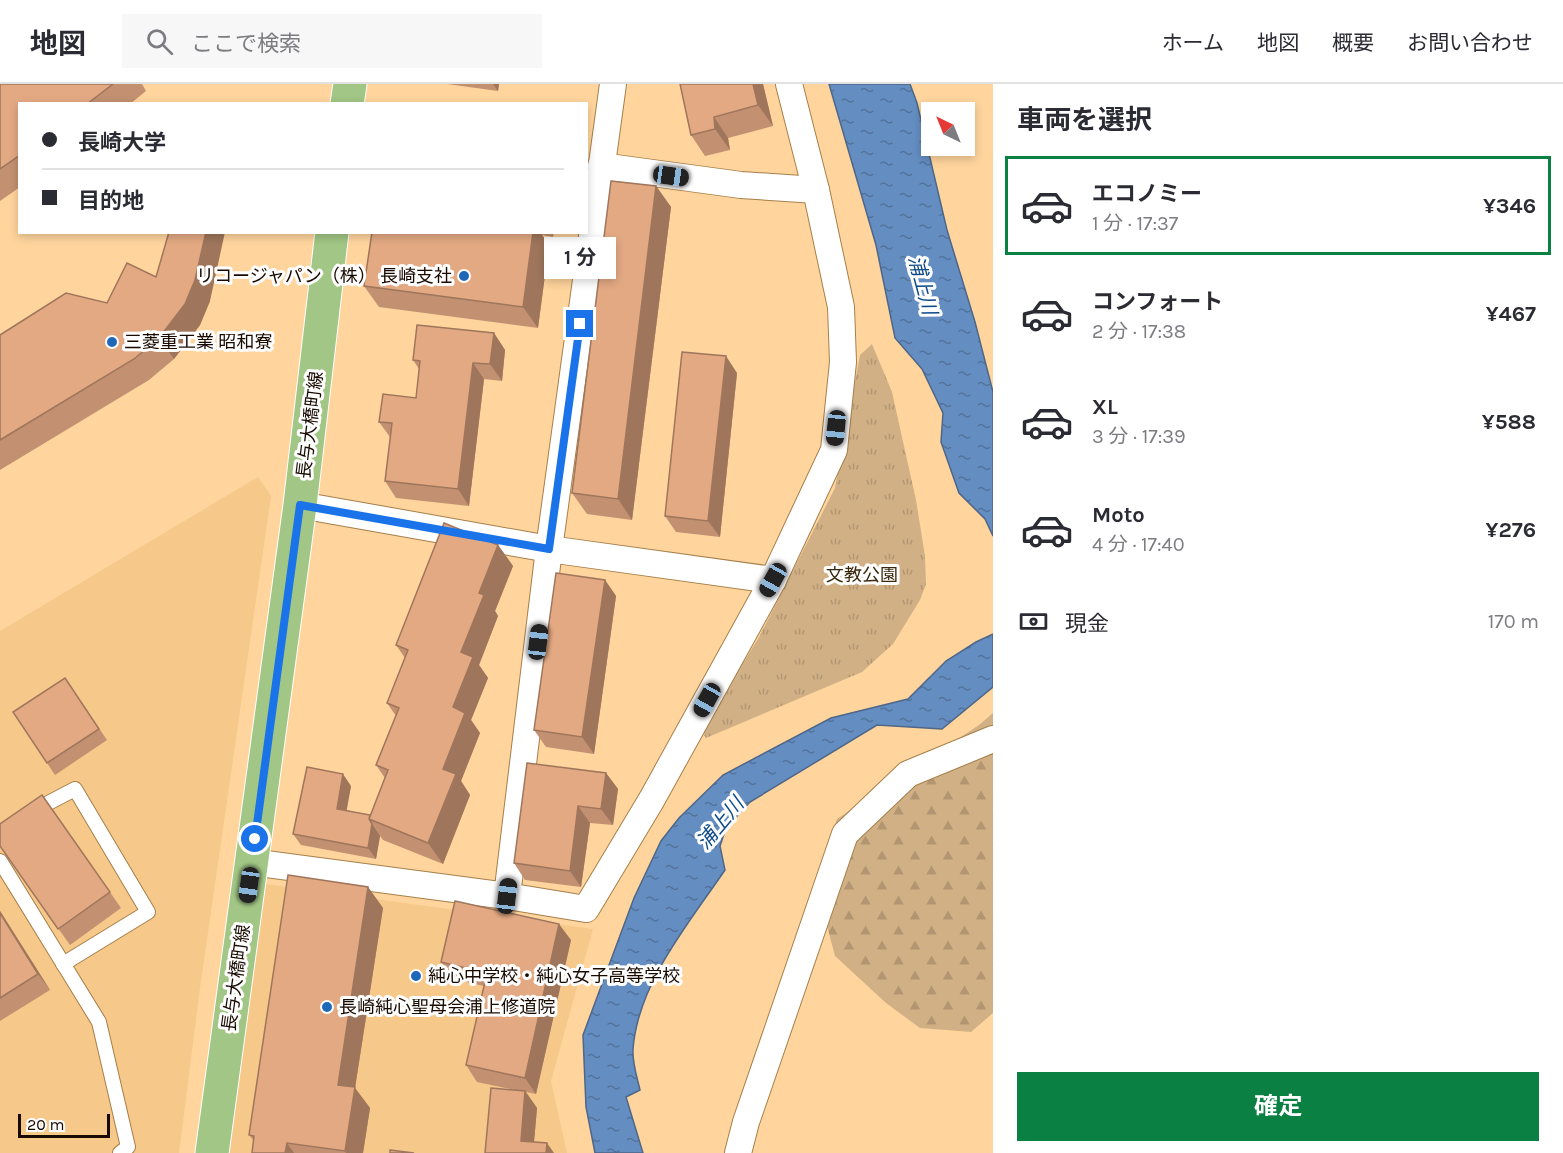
<!DOCTYPE html>
<html lang="ja">
<head>
<meta charset="utf-8">
<style>
	:root { --surface:#fff; --page:#f7f7f7; --text:#2b2b33; --muted:#7c7c81; --line:#e1e1e2; --accent:#0b8043 }
	body { margin:0; font-family:Karla,"Noto Sans JP",sans-serif; background:var(--page); color:var(--text); height:100vh; display:flex; flex-direction:column; font-size:22px; white-space:nowrap }
	* { box-sizing:border-box; margin:0 }
	p { font-size:20px; color:var(--muted) }
	.icon { flex:none; width:33px; height:33px; fill:none; stroke:currentColor; stroke-width:2; stroke-linecap:round; stroke-linejoin:round }
	.map { position:relative; flex:1; overflow:hidden }
	.details { display:flex; flex-direction:column; background:var(--surface); width:570px }
	.details>* { flex:none }
	.hud { position:absolute; left:18px; top:18px; width:570px; height:132px; border-radius:0px; box-shadow:0 3px 9px #0003; display:grid; align-content:center; height:132px; padding:0 24px; background:var(--surface) }
	.needle { width:39px; rotate:317deg }
	.buttons { position:absolute; left:921px; top:18px; display:grid; gap:12px }
	.buttons a { display:grid; place-items:center; width:54px; height:54px; border-radius:0px; background:var(--surface); box-shadow:0 3px 9px #0003; font-size:30px }
	.scale { position:absolute; left:18px; bottom:15px; width:92px; box-sizing:border-box; padding-left:6px; border:3px solid #190a00; border-top:0; font-size:16px; line-height:21px; white-space:nowrap; color:#190a00; -webkit-text-stroke:4px #fdfdfd; paint-order:stroke }
	.end { position:absolute; width:27px; height:27px; margin:-14px; border:8px solid #1a73e8; background:#fff; box-shadow:0 0 0 3px #fff }
	.from { border-radius:50% }
	.bubble { position:absolute; height:42px; border-radius:0px; background:var(--surface); box-shadow:0 3px 9px #0003; font-size:20px; font-weight:700; line-height:42px; text-align:center }
	.car { position:absolute; width:18px; height:36px; margin:-18px -9px; border-radius:8px; box-shadow:0 0 4px 2px #0007; background:linear-gradient(#222 24%,#8ab4d8 0 40%,#222 0 76%,#8ab4d8 0 86%,#222 0) }
	.hud b { display:flex; align-items:center; gap:21px; height:57px; font-size:22px }
	.hud b+b { border-top:2px solid var(--line) }
	.hud i { width:15px; height:15px; background:var(--text) }
	ul { padding:0; list-style:none }
	li { display:flex; align-items:center; gap:18px; height:99px; margin:0 12px 9px; padding:0 12px; border:3px solid transparent; border-radius:0px }
	li div { flex:1 }
	li b { display:block; font-size:22px }
	li em { font-style:normal; font-weight:700 }
	li.active { border-color:var(--accent) }
	li>.icon { width:54px; height:54px; stroke-width:1.5 }
	h2 { padding:0 24px; font-size:27px; line-height:72px }
	.pay { display:flex; align-items:center; gap:15px; height:66px; padding:0 24px; font-size:22px }
	.pay p { margin-inline-start:auto }
	.action { display:flex; gap:12px; margin-top:auto; padding:12px 24px }
	.action a { flex:1; height:69px; border-radius:0px; background:var(--accent); color:#fff; font-size:24px; font-weight:700; line-height:69px; text-align:center }
	header { display:flex; align-items:center; gap:36px; box-sizing:border-box; height:84px; padding:0 30px; background:var(--surface); border-bottom:2px solid var(--line) }
	header strong { font-size:28px }
	nav { display:flex; gap:33px; margin-inline-start:auto; font-size:21px }
	.search { width:420px; height:54px; background:var(--page); display:flex; align-items:center; gap:15px; box-sizing:border-box; padding:0 21px; border-radius:0px; color:var(--muted); font-size:22px }
	main { display:flex; flex:1; min-height:0 }
	.map>svg:first-child { display:block }
	.built { fill:#f6c889 }
	.forest { fill:url(#forest-firs) }
	.park { fill:url(#park-tufts) }
	.water { fill:url(#water-ripples); stroke:#4e6688; stroke-width:1.5 }
	.lines { fill:none; stroke-linecap:round; stroke-linejoin:round }
	.service-casing { stroke:#a67f4a; stroke-width:16 }
	.minor-casing { stroke:#a67f4a; stroke-width:28 }
	.primary-casing { stroke:#fff; stroke-width:35 }
	.service { stroke:#fff; stroke-width:14 }
	.minor { stroke:#fff; stroke-width:26 }
	.primary { stroke:#a1c685; stroke-width:33 }
	.wall { fill:#c39171 }
	.shaded-wall { fill:#9f765c }
	.building { fill:#e3a983; stroke:#9f765c; stroke-width:1.5 }
	.route { stroke:#1a73e8; stroke-width:8 }
	.poi-dot { fill:#1f68b8; stroke:#fdfdfd; stroke-width:2 }
	.labels { text-anchor:middle; stroke-width:6; stroke-linejoin:round; paint-order:stroke }
	.poi-label { font-size:18px; fill:#190a00; stroke:#fdfdfd; text-anchor:start }
	.street-label { font-size:18px; fill:#190a00; stroke:#fdfdfd }
	.park-label { font-size:18px; fill:#3a280d; stroke:#fdfdfd }
	.water-label { font-size:20px; font-style:italic; fill:#0c4989; stroke:#fdfdfd }
</style>
</head>
<body>
<header>
<strong>地図</strong>
<div class="search"><svg class="icon" aria-label="search" viewBox="0 0 24 24"><circle cx="10" cy="10" r="6"/><path d="M15 15l6 6"/></svg>ここで検索</div>
<nav><a>ホーム</a><a>地図</a><a>概要</a><a>お問い合わせ</a></nav>
</header>
<main>
<div class="map">
<svg width="993" height="1069" viewBox="0 0 993 1069">
	<defs>
		<pattern id="forest-firs" width="22" height="20" patternUnits="userSpaceOnUse" patternTransform="scale(1.5)"><rect width="22" height="20" fill="#d1b085"/><path d="M5 1l3.5 6h-7zM16 11l3.5 6h-7z" fill="#b39671"/></pattern>
		<pattern id="park-tufts" width="24" height="20" patternUnits="userSpaceOnUse" patternTransform="scale(1.5)"><rect width="24" height="20" fill="#d1b085"/><path d="M3 7l-1-3M5 7V3M7 7l1-3M15 17l-1-3M17 17v-4M19 17l1-3" fill="none" stroke="#b39671"/></pattern>
		<pattern id="water-ripples" width="26" height="14" patternUnits="userSpaceOnUse" patternTransform="scale(1.5)"><rect width="26" height="14" fill="#648ec2"/><path d="M2 4q2-2 4 0t4 0M15 11q2-2 4 0t4 0" fill="none" stroke="#52729b"/></pattern>
	</defs>
	<rect width="100%" height="100%" fill="#ffd59d"/>
	<!-- built -->
	<g class="built">
		<path d="M 258,393 L 271,412 L 200,904 L 179,1069 L 0,1069 L 0,547 Z"/>
		<path d="M 266,800 L 593,845 L 551,997 L 567,1069 L 226,1069 Z"/>
	</g>
	<!-- forest -->
	<path class="forest" d="M 993,629 L 993,929 L 971,948 L 920,944 L 886,919 L 835,872 L 815,797 L 837,735 L 979,641 Z"/>
	<!-- park -->
	<path class="park" d="M 872,260 L 892,308 L 916,416 L 925,472 L 926,500 L 920,516 L 893,560 L 862,588 L 706,654 L 702,648 L 709,633 L 758,555 L 835,404 L 860,271 Z"/>
	<!-- water -->
	<g class="water">
		<path d="M 829,0 L 910,0 L 917,19 L 947,146 L 975,238 L 993,308 L 993,452 L 985,435 L 959,409 L 941,358 L 943,329 L 922,285 L 895,254 L 876,161 Z"/>
		<path d="M 993,550 L 993,603 L 942,645 L 877,641 L 750,718 L 726,744 L 720,762 L 725,786 C 689,839 638,899 633,965 C 632,978 637,993 640,1006 L 626,1013 L 643,1069 L 595,1069 L 586,1023 L 583,951 L 634,814 L 661,757 L 679,734 L 723,691 L 831,634 L 908,615 L 946,577 L 976,558 Z"/>
	</g>
	<g class="lines">
		<defs>
			<g id="service">
				<path d="M 33,727 L 75,705 L 148,828 L 63,880"/>
				<path d="M 0,777 L 99,938 L 128,1063 L 120,1069"/>
			</g>
			<g id="minor">
				<path d="M 601,82 L 741,101 L 816,106"/>
				<path d="M 300,421 L 549,465 L 773,496"/>
				<path d="M 252,778 L 507,812 L 586,825 L 652,715 L 773,496 L 834,366 L 843,278 L 841,223 L 816,106 L 789,0"/>
				<path d="M 507,812 L 549,465 L 613,0"/>
				<path d="M 738,1069 L 746,1038 L 845,750 L 908,690 L 993,655"/>
			</g>
			<g id="primary">
				<path d="M 347,20 L 350,0"/>
				<path d="M 212,1069 L 300,421 L 332,148"/>
			</g>
		</defs>
		<!-- service casing -->
		<use href="#service" class="service-casing"/>
		<!-- minor casing -->
		<use href="#minor" class="minor-casing"/>
		<!-- primary casing -->
		<use href="#primary" class="primary-casing"/>
		<!-- service -->
		<use href="#service" class="service"/>
		<!-- minor -->
		<use href="#minor" class="minor"/>
		<!-- primary -->
		<use href="#primary" class="primary"/>
	</g>
	<!-- wall -->
	<g class="wall">
		<path d="M 0,0 L 142,0 L 146,7 L 130,20 L 20,20 L 20,103 L 0,117 Z"/>
		<path d="M 447,0 L 499,0 L 498,7 Z"/>
		<path d="M 680,0 L 763,0 L 773,42 L 728,54 L 730,66 L 705,72 L 691,51 Z"/>
		<path d="M 656,102 L 671,123 L 632,436 L 587,430 L 572,409 Z"/>
		<path d="M 372,148 L 554,148 L 553,153 L 542,151 L 549,161 L 538,244 L 379,223 L 364,202 Z"/>
		<path d="M 156,193 L 210,217 L 200,241 L 174,275 L 149,296 L 0,386 L 0,251 L 107,219 Z"/>
		<path d="M 494,249 L 505,266 L 502,297 L 484,295 L 469,422 L 396,414 L 385,397 L 390,353 L 379,338 L 416,314 L 419,285 L 413,276 Z"/>
		<path d="M 737,289 L 720,453 L 676,448 L 665,432 Z"/>
		<path d="M 498,461 L 513,482 L 495,527 L 498,532 L 479,581 L 488,594 L 471,636 L 480,649 L 461,697 L 470,711 L 443,780 L 383,756 L 380,752 L 376,775 L 301,761 L 293,750 L 351,702 L 346,726 L 370,731 L 385,694 L 376,681 L 396,632 L 387,619 L 405,574 L 396,561 Z"/>
		<path d="M 605,496 L 616,512 L 594,670 L 546,663 L 534,646 Z"/>
		<path d="M 65,594 L 107,656 L 55,691 L 47,679 Z"/>
		<path d="M 606,689 L 618,705 L 613,741 L 590,739 L 581,803 L 525,796 L 514,779 Z"/>
		<path d="M 42,711 L 121,824 L 70,861 L 0,762 Z"/>
		<path d="M 368,803 L 383,824 L 355,1004 L 370,1024 L 363,1069 L 252,1069 L 254,1057 L 249,1051 Z"/>
		<path d="M 0,827 L 50,906 L 0,937 Z"/>
		<path d="M 571,856 L 536,1010 L 526,1008 L 537,1024 L 534,1058 L 485,1069 L 520,1007 L 477,998 L 466,981 L 484,902 L 453,895 L 441,878 Z"/>
	</g>
	<!-- shaded-wall -->
	<g class="shaded-wall">
		<path d="M 493,0 L 499,0 L 498,7 Z"/>
		<path d="M 753,0 L 763,0 L 773,42 L 758,21 Z"/>
		<path d="M 714,33 L 728,54 L 730,66 L 715,45 Z"/>
		<path d="M 656,102 L 671,123 L 632,436 L 618,415 Z"/>
		<path d="M 206,148 L 225,148 L 210,217 L 200,241 L 174,275 L 159,254 Z"/>
		<path d="M 533,148 L 540,148 L 549,161 L 538,244 L 523,223 Z"/>
		<path d="M 494,249 L 505,266 L 502,297 L 490,280 Z"/>
		<path d="M 726,272 L 737,289 L 720,453 L 708,437 Z"/>
		<path d="M 473,279 L 484,295 L 469,422 L 458,405 Z"/>
		<path d="M 498,461 L 513,482 L 495,527 L 498,532 L 479,581 L 488,594 L 471,636 L 480,649 L 461,697 L 470,711 L 443,780 L 428,759 L 443,685 L 461,568 L 479,509 Z"/>
		<path d="M 605,496 L 616,512 L 594,670 L 582,653 Z"/>
		<path d="M 606,689 L 618,705 L 613,741 L 601,725 Z"/>
		<path d="M 343,690 L 351,702 L 345,736 L 337,725 Z"/>
		<path d="M 578,722 L 590,739 L 581,803 L 570,787 Z"/>
		<path d="M 372,740 L 380,752 L 376,775 L 368,764 Z"/>
		<path d="M 368,803 L 383,824 L 355,1004 L 370,1024 L 363,1069 L 346,1069 L 345,1067 L 338,1001 Z"/>
		<path d="M 0,827 L 50,906 L 38,890 L 0,829 Z"/>
		<path d="M 559,840 L 571,856 L 536,1010 L 525,994 Z"/>
		<path d="M 525,1007 L 537,1024 L 533,1069 L 521,1057 Z"/>
		<path d="M 287,1059 L 294,1069 L 285,1069 Z"/>
		<path d="M 547,1059 L 554,1069 L 546,1069 Z"/>
	</g>
	<!-- building -->
	<g class="building">
		<path d="M 0,0 L 113,0 L 87,20 L 20,20 L 20,71 L 0,85 Z"/>
		<path d="M 680,0 L 753,0 L 758,21 L 714,33 L 715,45 L 691,51 Z"/>
		<path d="M 611,97 L 656,102 L 618,415 L 572,409 Z"/>
		<path d="M 169,148 L 206,148 L 195,196 L 185,220 L 159,254 L 134,275 L 0,356 L 0,251 L 66,209 L 107,219 L 127,179 L 156,193 Z"/>
		<path d="M 372,148 L 533,148 L 523,223 L 364,202 Z"/>
		<path d="M 417,241 L 494,249 L 490,280 L 473,279 L 458,405 L 385,397 L 392,339 L 379,338 L 383,310 L 416,314 L 420,277 L 413,276 Z"/>
		<path d="M 682,268 L 726,272 L 708,437 L 665,432 Z"/>
		<path d="M 444,439 L 498,461 L 479,509 L 484,511 L 461,568 L 473,573 L 453,623 L 465,629 L 443,685 L 456,690 L 428,759 L 369,735 L 388,686 L 376,681 L 399,624 L 387,619 L 408,566 L 396,561 Z"/>
		<path d="M 556,489 L 605,496 L 582,653 L 534,646 Z"/>
		<path d="M 65,594 L 99,645 L 47,679 L 13,628 Z"/>
		<path d="M 527,679 L 606,689 L 601,725 L 578,722 L 570,787 L 514,779 Z"/>
		<path d="M 307,683 L 343,690 L 337,725 L 370,731 L 369,735 L 372,740 L 368,764 L 293,750 Z"/>
		<path d="M 42,711 L 110,808 L 58,845 L 0,762 L 0,740 Z"/>
		<path d="M 288,791 L 368,803 L 338,1001 L 355,1003 L 345,1067 L 287,1059 L 285,1069 L 252,1069 L 254,1052 L 249,1051 Z"/>
		<path d="M 455,817 L 559,840 L 525,994 L 466,981 L 487,889 L 441,878 Z"/>
		<path d="M 0,829 L 38,890 L 0,914 Z"/>
		<path d="M 491,1004 L 525,1007 L 521,1057 L 547,1059 L 546,1069 L 485,1069 Z"/>
		<path d="M 390,1066 L 414,1069 L 390,1069 Z"/>
	</g>
	<g class="lines">
		<!-- route -->
		<path class="route" d="M 255,755 L 300,421 L 549,465 L 580,240"/>
	</g>
	<!-- markers -->
	<g class="poi-dot">
		<circle cx="464" cy="192" r="6"/>
		<circle cx="112" cy="258" r="6"/>
		<circle cx="416" cy="892" r="6"/>
		<circle cx="327" cy="923" r="6"/>
	</g>
	<g class="labels">
		<!-- poi labels -->
		<g class="poi-label">
			<text x="452" y="198" text-anchor="end">リコージャパン（株） 長崎支社</text>
			<text x="124" y="264">三菱重工業 昭和寮</text>
			<text x="428" y="898">純心中学校・純心女子高等学校</text>
			<text x="339" y="929">長崎純心聖母会浦上修道院</text>
		</g>
		<!-- street labels -->
		<g class="street-label">
			<text transform="translate(310 341) rotate(-83)" y="6">長与大橋町線</text>
			<text transform="translate(236 894) rotate(-82)" y="6">長与大橋町線</text>
		</g>
		<!-- park labels -->
		<g class="park-label">
			<text x="862" y="497">文教公園</text>
		</g>
		<!-- water labels -->
		<g class="water-label">
			<text transform="translate(923 201) rotate(75)" y="7">浦上川</text>
			<text transform="translate(720 739) rotate(-50)" y="7">浦上川</text>
		</g>
	</g>
</svg>
<div class="buttons">
<a><svg class="needle" viewBox="-14 -14 28 28"><path d="M0-13l5 13h-10z" fill="#e53935"/><path d="M0 13l5-13h-10z" fill="#7c7c81"/></svg></a>
</div>
<div class="scale">20 m</div>
<i class="end from" style="left:255px;top:755px"></i>
<i class="end" style="left:580px;top:240px"></i>
<div class="bubble" style="left:544px;top:153px;width:72px">1 分</div>
<i class="car" style="left:671px;top:92px;rotate:98deg"></i>
<i class="car" style="left:836px;top:344px;rotate:186deg"></i>
<i class="car" style="left:773px;top:496px;rotate:209deg"></i>
<i class="car" style="left:538px;top:558px;rotate:7deg"></i>
<i class="car" style="left:707px;top:616px;rotate:209deg"></i>
<i class="car" style="left:249px;top:801px;rotate:188deg"></i>
<i class="car" style="left:507px;top:812px;rotate:7deg"></i>
<div class="hud">
<b><i class="from"></i>長崎大学</b>
<b><i></i>目的地</b>
</div>
</div>
<section class="details">
<h2>車両を選択</h2>
<ul>
<li class="active"><svg class="icon" aria-label="car" viewBox="0 0 24 24"><path d="M5 17H2v-5l4-1 3-4h7l3 4 3 1v5h-3M9 17h6M6 11h13"/><circle cx="7" cy="17" r="2"/><circle cx="17" cy="17" r="2"/></svg><div><b>エコノミー</b><p>1 分 · 17:37</p></div><em>¥346</em></li>
<li><svg class="icon" aria-label="car" viewBox="0 0 24 24"><path d="M5 17H2v-5l4-1 3-4h7l3 4 3 1v5h-3M9 17h6M6 11h13"/><circle cx="7" cy="17" r="2"/><circle cx="17" cy="17" r="2"/></svg><div><b>コンフォート</b><p>2 分 · 17:38</p></div><em>¥467</em></li>
<li><svg class="icon" aria-label="car" viewBox="0 0 24 24"><path d="M5 17H2v-5l4-1 3-4h7l3 4 3 1v5h-3M9 17h6M6 11h13"/><circle cx="7" cy="17" r="2"/><circle cx="17" cy="17" r="2"/></svg><div><b>XL</b><p>3 分 · 17:39</p></div><em>¥588</em></li>
<li><svg class="icon" aria-label="car" viewBox="0 0 24 24"><path d="M5 17H2v-5l4-1 3-4h7l3 4 3 1v5h-3M9 17h6M6 11h13"/><circle cx="7" cy="17" r="2"/><circle cx="17" cy="17" r="2"/></svg><div><b>Moto</b><p>4 分 · 17:40</p></div><em>¥276</em></li>
</ul>
<div class="pay"><svg class="icon" aria-label="cash" viewBox="0 0 24 24"><path d="M3 7h18v10H3z"/><circle cx="12" cy="12" r="2"/></svg>現金<p>170 m</p></div>
<div class="action"><a>確定</a></div>
</section>
</main>
</body>
</html>
